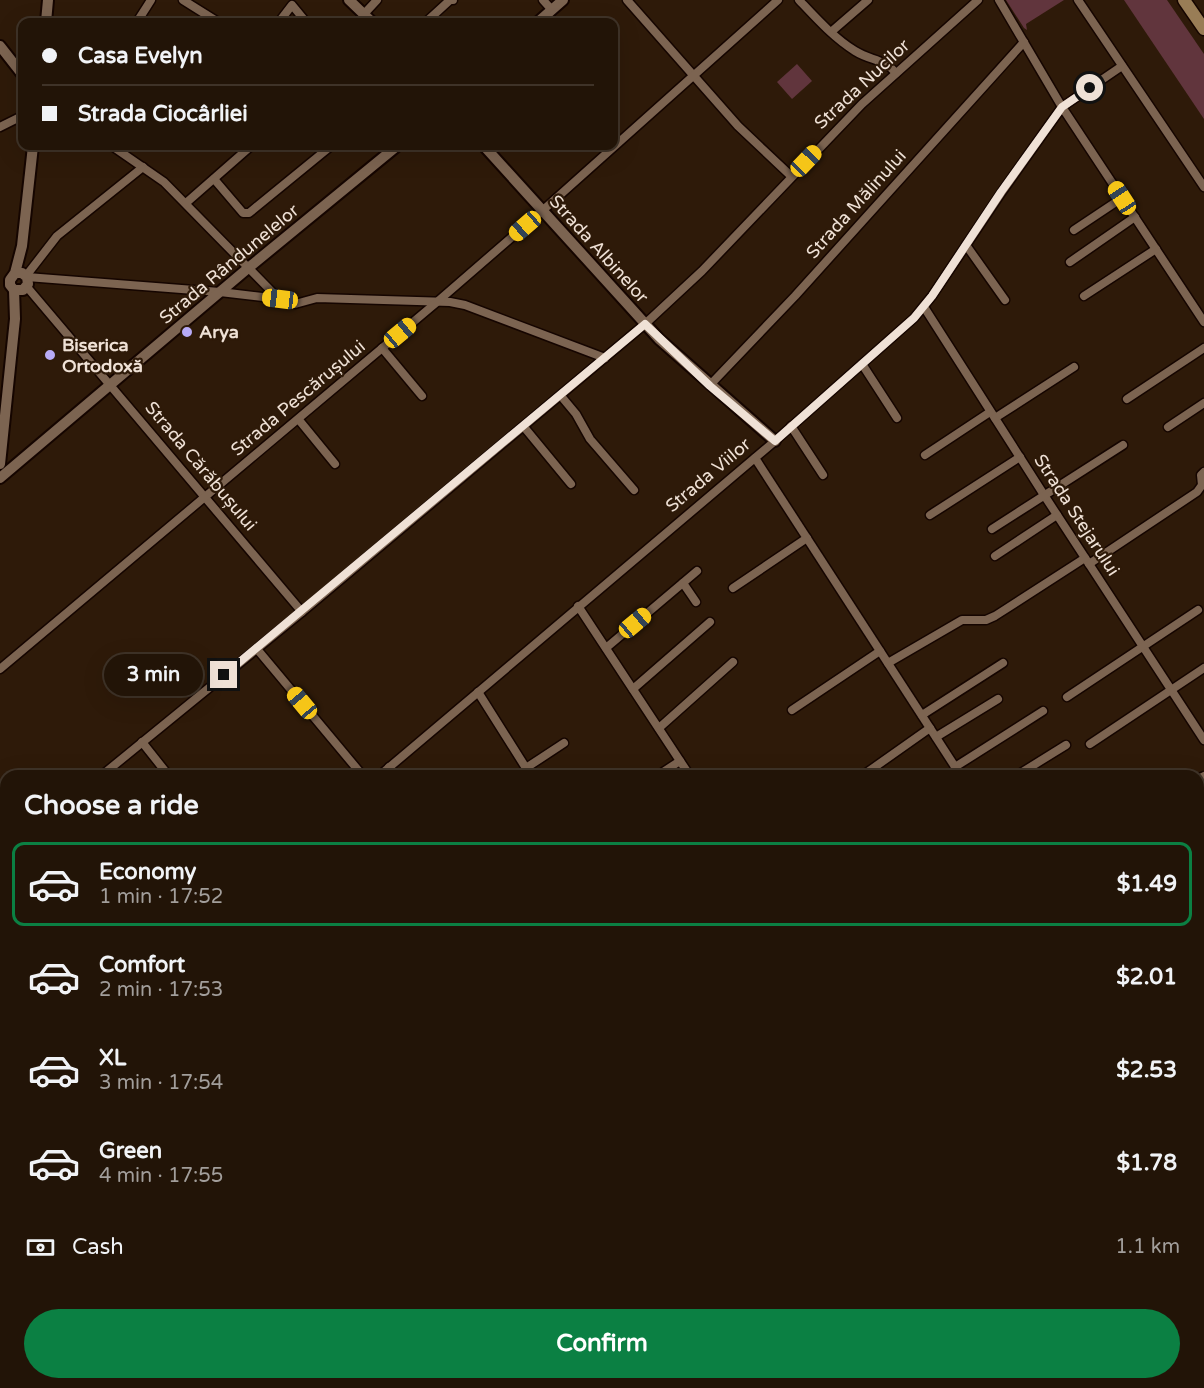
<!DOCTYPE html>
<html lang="en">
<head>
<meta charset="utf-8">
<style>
	:root { --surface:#221407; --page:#2a1d11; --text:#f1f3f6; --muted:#a29e9b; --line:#3f3328; --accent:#0b8043 }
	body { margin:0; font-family:"Varela Round",sans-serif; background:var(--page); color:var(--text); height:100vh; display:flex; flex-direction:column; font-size:22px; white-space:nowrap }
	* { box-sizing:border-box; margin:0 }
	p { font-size:20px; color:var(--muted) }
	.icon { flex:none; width:33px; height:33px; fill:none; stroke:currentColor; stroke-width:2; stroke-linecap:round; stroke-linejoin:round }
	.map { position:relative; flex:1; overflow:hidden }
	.sheet { position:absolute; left:0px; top:770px; width:1204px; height:620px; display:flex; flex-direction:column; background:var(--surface); border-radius:18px 18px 0 0; box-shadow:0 6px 24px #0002,0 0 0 2px var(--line) }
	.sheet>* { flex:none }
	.hud { position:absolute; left:18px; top:18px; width:600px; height:132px; border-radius:12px; box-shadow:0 6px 24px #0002,0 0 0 2px var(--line); display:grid; align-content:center; height:132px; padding:0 24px; background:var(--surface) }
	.end { position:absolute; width:27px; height:27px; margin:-14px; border:8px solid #efe1d6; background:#111; box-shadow:0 0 0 3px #111 }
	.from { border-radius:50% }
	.bubble { position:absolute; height:42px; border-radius:21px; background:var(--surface); box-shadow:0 6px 24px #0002,0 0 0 2px var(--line); font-size:20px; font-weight:700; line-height:42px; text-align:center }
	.car { position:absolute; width:18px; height:36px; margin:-18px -9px; border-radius:8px; box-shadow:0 0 4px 2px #0007; background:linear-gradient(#f5c518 24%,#345 0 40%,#f5c518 0 76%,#345 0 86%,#f5c518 0) }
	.hud b { display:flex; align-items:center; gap:21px; height:57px; font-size:22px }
	.hud b+b { border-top:2px solid var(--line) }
	.hud i { width:15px; height:15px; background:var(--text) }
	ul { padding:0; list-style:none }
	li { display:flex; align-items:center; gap:18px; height:84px; margin:0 12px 9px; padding:0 12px; border:3px solid transparent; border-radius:12px }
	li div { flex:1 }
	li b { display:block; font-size:22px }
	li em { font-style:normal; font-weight:700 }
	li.active { border-color:var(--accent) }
	li>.icon { width:54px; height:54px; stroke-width:1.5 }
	h2 { padding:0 24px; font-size:27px; line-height:72px }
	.pay { display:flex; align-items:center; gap:15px; height:66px; padding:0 24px; font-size:22px }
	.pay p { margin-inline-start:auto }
	.action { display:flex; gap:12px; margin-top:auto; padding:12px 24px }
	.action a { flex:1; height:69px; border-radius:36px; background:var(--accent); color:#fff; font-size:24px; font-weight:700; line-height:69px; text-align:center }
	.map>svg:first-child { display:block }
	.green { fill:#61353d }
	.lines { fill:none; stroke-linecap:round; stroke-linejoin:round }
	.minor-casing { stroke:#150500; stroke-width:11 }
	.tertiary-casing { stroke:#150500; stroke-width:14 }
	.secondary-casing { stroke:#150500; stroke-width:15 }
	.minor { stroke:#7c6451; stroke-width:8 }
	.tertiary { stroke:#7c6451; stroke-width:10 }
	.secondary { stroke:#997d56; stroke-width:12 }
	.rail { stroke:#938274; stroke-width:2 }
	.route { stroke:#efe1d6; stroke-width:8 }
	.poi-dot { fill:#b8abf7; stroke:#2e1a09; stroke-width:2 }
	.labels { text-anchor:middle; stroke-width:4.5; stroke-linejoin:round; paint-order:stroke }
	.street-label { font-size:18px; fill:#efe1d6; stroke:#2e1a09 }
	.poi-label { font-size:18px; font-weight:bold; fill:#efe1d6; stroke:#2e1a09; text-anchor:start }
</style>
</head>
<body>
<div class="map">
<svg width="1204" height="1388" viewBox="0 0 1204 1388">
	<rect width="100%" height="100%" fill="#2e1a09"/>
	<!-- green -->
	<g class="green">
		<path d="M 1006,0 L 1064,0 L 1026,24 L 1027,30 L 1024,28 Z"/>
		<path d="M 1124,0 L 1167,0 L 1204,54 L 1204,119 Z"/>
		<path d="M 797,64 L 812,81 L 792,99 L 777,82 Z"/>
		<path d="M 1199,1326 L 1204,1334 L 1204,1388 L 1088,1388 L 1085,1383 L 1198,1383 Z"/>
		<path d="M 264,1383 L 484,1383 L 487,1388 L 257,1388 Z"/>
		<path d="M 769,1383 L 889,1383 L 882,1388 L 772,1388 Z"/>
	</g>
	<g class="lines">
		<defs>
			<g id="minor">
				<path d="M 183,0 L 218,22"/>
				<path d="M 543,0 L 552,10"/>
				<path d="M 627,0 L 738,126 L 791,176"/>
				<path d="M 799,0 C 816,18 834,38 855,51 C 871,61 883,58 896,73"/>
				<path d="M 999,0 L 1062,107 L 1204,322"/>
				<path d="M 1078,0 L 1204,187"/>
				<path d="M 364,14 L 377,0"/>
				<path d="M 137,22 L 151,0"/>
				<path d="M 279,22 L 292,5 L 306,22"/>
				<path d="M 426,22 L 450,0 L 453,0"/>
				<path d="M 831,32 L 868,0"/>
				<path d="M 0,127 L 22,116"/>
				<path d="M 112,146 L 164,182 L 279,299"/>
				<path d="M 214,179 L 243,213 L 249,213 L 331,146"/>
				<path d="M 186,203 L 251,146"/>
				<path d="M 1074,230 L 1122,198"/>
				<path d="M 966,245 L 1005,300"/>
				<path d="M 1070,262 L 1135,217"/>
				<path d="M 26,276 L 57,236 L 143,167"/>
				<path d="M 27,277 L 220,292 L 280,299 L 295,304 L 317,298 L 450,302 L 465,305 L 605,358"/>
				<path d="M 27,287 L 302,612"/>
				<path d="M 1084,296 L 1156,249"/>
				<path d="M 924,307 L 1044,495 L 1204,740"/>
				<path d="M 382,348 L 422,396"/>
				<path d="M 862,364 L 897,418"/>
				<path d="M 710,385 L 795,296 L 1024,42"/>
				<path d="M 561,396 L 576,414 L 590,439 L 634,490"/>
				<path d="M 1127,399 L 1204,348"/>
				<path d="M 995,418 L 1074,367"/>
				<path d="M 299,420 L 335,464"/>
				<path d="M 791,426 L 823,475"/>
				<path d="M 524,427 L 571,484"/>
				<path d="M 1168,427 L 1204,403"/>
				<path d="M 925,455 L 990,412"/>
				<path d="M 755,458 L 961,776"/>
				<path d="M 930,515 L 1020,457"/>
				<path d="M 992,529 L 1123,445"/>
				<path d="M 995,556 L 1057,515"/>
				<path d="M 1089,564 L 1197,492 L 1202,485 L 1201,475 L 1204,472"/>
				<path d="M 683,583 L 696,602"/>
				<path d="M 733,588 L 807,538"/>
				<path d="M 578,606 L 690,776"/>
				<path d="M 606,648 L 697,571"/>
				<path d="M 257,649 L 363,776"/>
				<path d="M 888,663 L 962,620 L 986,620 L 995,616 L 1085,558"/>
				<path d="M 0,669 L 437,302 L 542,211 L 778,0"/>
				<path d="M 633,689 L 710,622"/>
				<path d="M 478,692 L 531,776"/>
				<path d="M 1067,697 L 1198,610"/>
				<path d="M 792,710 L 880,651"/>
				<path d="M 922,715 L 1003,663"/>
				<path d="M 659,728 L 733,662"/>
				<path d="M 936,737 L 998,699"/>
				<path d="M 142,742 L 169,776"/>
				<path d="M 1090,744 L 1204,668"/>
				<path d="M 389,767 L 395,776"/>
				<path d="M 955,767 L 1043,711"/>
				<path d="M 526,768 L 564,743"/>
				<path d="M 101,776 L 302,612 L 645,324 L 702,271 L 862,104 L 978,0"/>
				<path d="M 379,776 L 775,441 L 914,318 L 932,296 L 1001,193 L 1062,107 L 1122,66"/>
				<path d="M 657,776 L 680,761"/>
				<path d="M 862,776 L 930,728"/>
				<path d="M 1016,776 L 1066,745"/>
				<path d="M 1198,779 L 1204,776"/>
				<path d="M 0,860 L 6,855"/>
				<path d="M 0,924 L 6,930"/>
				<path d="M 0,1044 L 6,1051"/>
				<path d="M 0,1169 L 6,1172"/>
				<path d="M 139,1383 L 143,1388"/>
			</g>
			<g id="tertiary">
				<path d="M 349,0 L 372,22"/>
				<path d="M 46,22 L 48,0"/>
				<path d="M 538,22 L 563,0"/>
				<path d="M 0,46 L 22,74"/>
				<path d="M 484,146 L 659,339 L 775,441"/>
				<path d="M 15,273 L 22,273 L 27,277 L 28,284 L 23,290 L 14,290 L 10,285 L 10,280 L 15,273 L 22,246 L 33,146"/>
				<path d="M 0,464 L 15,319 L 14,290"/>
				<path d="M 0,478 L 247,269 L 397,146"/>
			</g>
			<path id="secondary" d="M 1184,0 L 1204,29"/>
		</defs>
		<!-- minor casing -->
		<use href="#minor" class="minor-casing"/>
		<!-- tertiary casing -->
		<use href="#tertiary" class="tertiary-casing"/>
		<!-- secondary casing -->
		<use href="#secondary" class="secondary-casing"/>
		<!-- minor -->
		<use href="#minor" class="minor"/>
		<!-- tertiary -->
		<use href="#tertiary" class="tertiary"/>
		<!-- secondary -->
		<use href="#secondary" class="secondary"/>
		<!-- rail -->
		<g class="rail">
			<path d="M 0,1288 L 6,1298"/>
			<path d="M 0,1306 L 6,1315"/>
			<path d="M 49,1383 L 52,1388"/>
			<path d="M 66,1383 L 69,1388"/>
		</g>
	</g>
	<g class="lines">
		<!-- route -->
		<path class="route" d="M 224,675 L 645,324 L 710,386 L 775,441 L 914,318 L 932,296 L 1001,192 L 1062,107 L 1090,88"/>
	</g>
	<!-- markers -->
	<g class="poi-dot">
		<circle cx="187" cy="332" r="6"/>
		<circle cx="50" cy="355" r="6"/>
	</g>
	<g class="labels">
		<!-- street labels -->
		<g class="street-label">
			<text transform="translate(862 84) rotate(-43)" y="6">Strada Nucilor</text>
			<text transform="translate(856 204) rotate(-48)" y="6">Strada Mălinului</text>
			<text transform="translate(599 249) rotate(48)" y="6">Strada Albinelor</text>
			<text transform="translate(229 264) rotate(-40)" y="6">Strada Rândunelelor</text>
			<text transform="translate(298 398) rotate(-40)" y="6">Strada Pescărușului</text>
			<text transform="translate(201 466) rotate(50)" y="6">Strada Cărăbușului</text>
			<text transform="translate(708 475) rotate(-40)" y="6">Strada Viilor</text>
			<text transform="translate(1077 515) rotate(57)" y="6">Strada Stejarului</text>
		</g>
		<!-- poi labels -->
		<g class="poi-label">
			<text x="199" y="338">Arya</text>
			<text x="62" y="351">Biserica<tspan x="62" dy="21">Ortodoxă</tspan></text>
		</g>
	</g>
</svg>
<i class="end from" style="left:1090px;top:88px"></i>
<i class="end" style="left:224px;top:675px"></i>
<div class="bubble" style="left:104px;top:654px;width:99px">3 min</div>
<i class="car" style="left:806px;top:161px;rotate:44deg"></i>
<i class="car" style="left:1122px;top:198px;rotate:327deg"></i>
<i class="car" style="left:525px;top:226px;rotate:229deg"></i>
<i class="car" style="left:280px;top:299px;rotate:277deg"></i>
<i class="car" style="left:400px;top:333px;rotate:50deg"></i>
<i class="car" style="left:635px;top:623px;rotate:50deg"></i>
<i class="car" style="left:302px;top:703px;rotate:320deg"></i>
<div class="hud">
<b><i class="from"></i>Casa Evelyn</b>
<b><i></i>Strada Ciocârliei</b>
</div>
<section class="sheet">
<h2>Choose a ride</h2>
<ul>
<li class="active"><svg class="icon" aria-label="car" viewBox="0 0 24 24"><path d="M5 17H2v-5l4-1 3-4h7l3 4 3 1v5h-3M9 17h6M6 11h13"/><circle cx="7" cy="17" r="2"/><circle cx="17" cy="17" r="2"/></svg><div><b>Economy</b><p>1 min · 17:52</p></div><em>$1.49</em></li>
<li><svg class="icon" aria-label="car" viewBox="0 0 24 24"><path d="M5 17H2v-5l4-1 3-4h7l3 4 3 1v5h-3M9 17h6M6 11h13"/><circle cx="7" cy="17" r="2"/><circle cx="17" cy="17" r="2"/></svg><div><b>Comfort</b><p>2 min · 17:53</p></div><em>$2.01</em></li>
<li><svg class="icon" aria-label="car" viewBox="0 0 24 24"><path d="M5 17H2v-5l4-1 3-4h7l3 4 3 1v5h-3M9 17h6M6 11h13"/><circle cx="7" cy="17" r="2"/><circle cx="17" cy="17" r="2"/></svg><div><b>XL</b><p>3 min · 17:54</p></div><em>$2.53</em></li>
<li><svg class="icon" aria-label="car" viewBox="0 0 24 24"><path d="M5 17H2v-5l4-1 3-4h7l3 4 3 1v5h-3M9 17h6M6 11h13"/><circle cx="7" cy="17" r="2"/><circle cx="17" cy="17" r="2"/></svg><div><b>Green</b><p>4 min · 17:55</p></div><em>$1.78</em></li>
</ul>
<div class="pay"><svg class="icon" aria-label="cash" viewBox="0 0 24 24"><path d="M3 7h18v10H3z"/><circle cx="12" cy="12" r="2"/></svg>Cash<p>1.1 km</p></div>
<div class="action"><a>Confirm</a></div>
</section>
</div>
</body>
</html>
